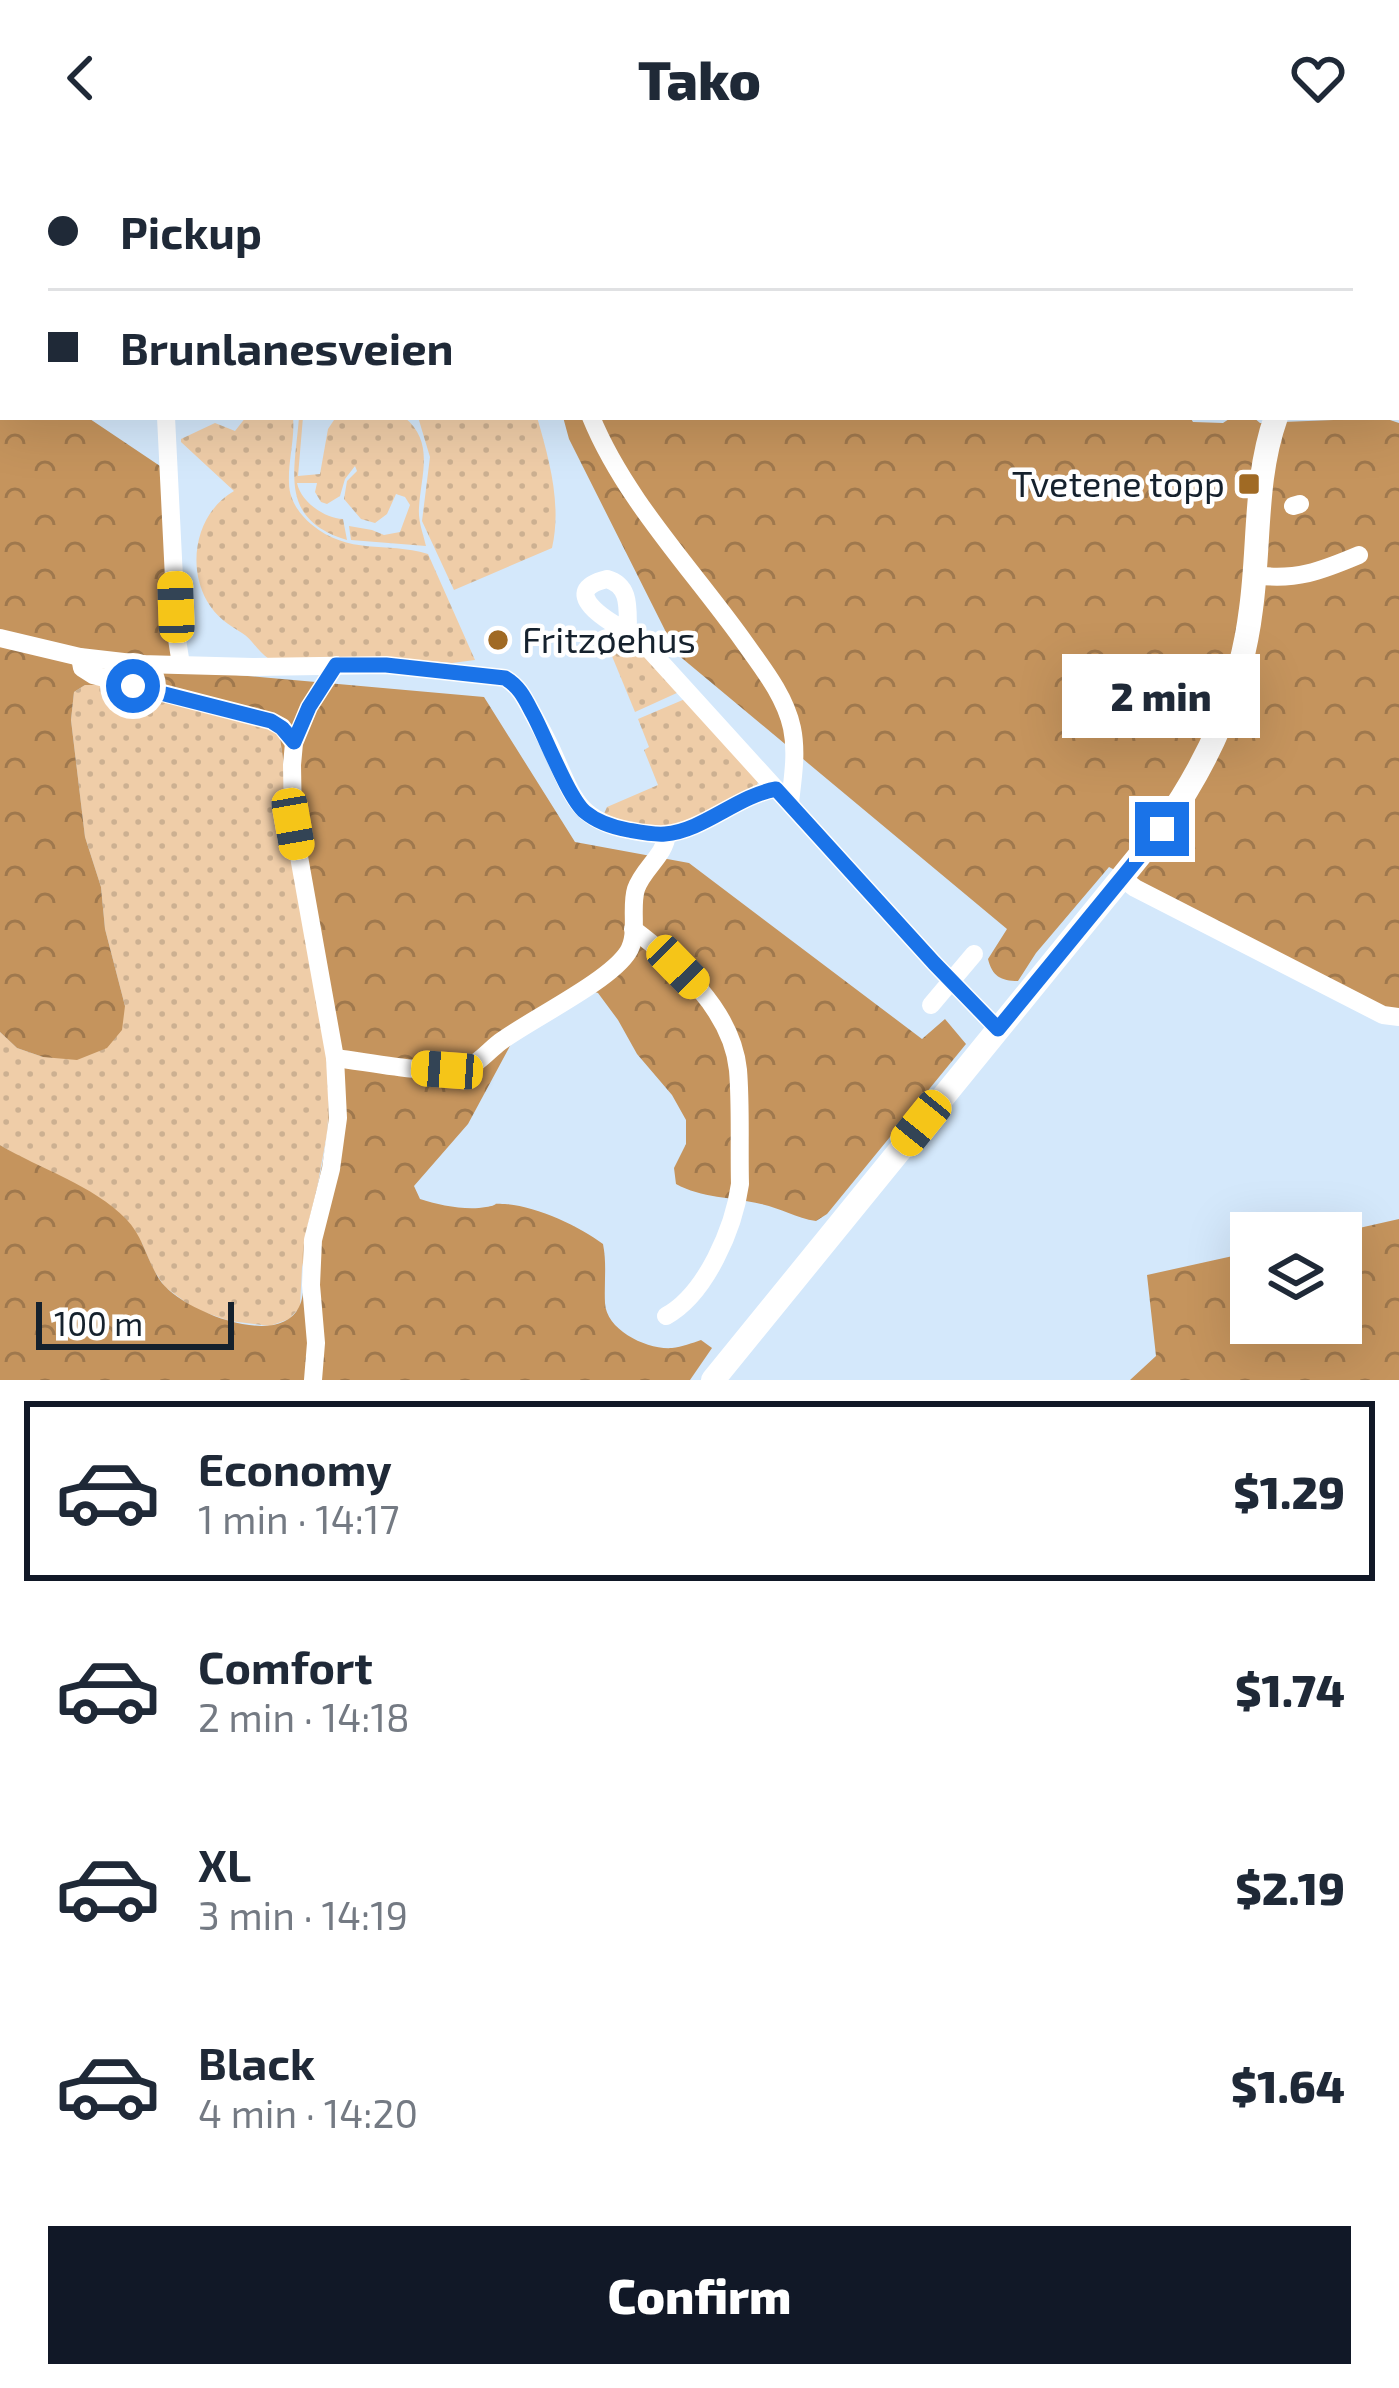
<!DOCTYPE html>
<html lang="en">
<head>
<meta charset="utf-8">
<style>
	:root { --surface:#fff; --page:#f2f2f3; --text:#1f2937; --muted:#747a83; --line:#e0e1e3; --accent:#111827 }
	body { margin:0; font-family:"Exo 2",sans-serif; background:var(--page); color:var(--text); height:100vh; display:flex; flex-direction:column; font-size:45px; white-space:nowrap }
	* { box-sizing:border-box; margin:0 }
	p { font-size:39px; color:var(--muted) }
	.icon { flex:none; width:66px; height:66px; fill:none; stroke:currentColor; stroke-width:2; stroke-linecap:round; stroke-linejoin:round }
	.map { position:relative; height:1224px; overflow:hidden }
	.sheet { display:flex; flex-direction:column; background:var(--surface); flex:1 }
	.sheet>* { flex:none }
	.top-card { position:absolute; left:0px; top:0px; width:1401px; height:264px; box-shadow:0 12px 48px #0002; display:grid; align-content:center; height:264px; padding:0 48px; background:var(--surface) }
	.buttons { position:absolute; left:1230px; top:1056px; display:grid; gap:24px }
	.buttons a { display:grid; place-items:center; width:132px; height:132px; border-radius:0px; background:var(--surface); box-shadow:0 12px 48px #0002; font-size:60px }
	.scale { position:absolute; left:36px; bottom:30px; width:198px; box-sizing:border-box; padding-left:12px; border:6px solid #15212d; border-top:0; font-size:33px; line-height:42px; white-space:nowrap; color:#15212d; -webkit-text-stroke:9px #fff; paint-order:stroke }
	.end { position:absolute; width:54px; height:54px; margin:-27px; border:15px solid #1a73e8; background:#fff; box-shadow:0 0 0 6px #fff }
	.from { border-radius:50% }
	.bubble { position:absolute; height:84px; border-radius:0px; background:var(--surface); box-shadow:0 12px 48px #0002; font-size:39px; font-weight:800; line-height:84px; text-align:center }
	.car { position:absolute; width:36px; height:72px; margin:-36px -18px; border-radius:15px; box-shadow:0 0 9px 3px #0007; background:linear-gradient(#f5c518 24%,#345 0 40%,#f5c518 0 76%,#345 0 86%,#f5c518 0) }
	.top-card b { display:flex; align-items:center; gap:42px; height:114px; font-size:45px }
	.top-card b+b { border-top:3px solid var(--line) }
	.top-card i { width:30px; height:30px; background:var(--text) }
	ul { padding:21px 0 0; list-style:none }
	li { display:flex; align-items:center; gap:36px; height:180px; margin:0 24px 18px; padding:0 24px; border:6px solid transparent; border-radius:0px }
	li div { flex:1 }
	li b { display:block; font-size:45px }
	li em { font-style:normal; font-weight:800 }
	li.current { border-color:var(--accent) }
	li>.icon { width:108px; height:108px; stroke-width:1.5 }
	.primary-button { display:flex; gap:24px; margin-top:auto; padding:24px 48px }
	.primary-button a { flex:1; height:138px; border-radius:0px; background:var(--accent); color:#fff; font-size:48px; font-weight:800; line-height:138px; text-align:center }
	header { display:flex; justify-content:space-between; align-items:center; height:156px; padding:0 48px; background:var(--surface); font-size:54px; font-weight:800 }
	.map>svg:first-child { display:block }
	.grass { fill:url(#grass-dots) }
	.forest { fill:url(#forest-crowns) }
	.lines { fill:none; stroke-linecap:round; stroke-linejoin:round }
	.minor { stroke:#fff; stroke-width:18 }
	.major { stroke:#fff; stroke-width:24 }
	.route { stroke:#1a73e8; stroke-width:15 }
	.poi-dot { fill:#a06a24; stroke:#fff; stroke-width:4.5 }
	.labels { text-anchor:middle; stroke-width:9; stroke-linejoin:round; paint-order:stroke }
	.poi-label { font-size:36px; fill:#15212d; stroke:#fff; text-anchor:end }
</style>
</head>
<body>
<header><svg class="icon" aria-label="back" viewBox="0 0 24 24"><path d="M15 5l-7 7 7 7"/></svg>Tako<svg class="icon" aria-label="heart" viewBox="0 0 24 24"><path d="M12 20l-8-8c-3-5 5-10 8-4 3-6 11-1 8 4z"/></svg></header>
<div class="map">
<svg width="1399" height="1224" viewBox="0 0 1399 1224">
	<defs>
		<pattern id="grass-dots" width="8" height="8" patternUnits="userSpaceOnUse" patternTransform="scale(3)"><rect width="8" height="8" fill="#efcda8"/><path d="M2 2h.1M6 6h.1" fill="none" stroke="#ccb091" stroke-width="1.8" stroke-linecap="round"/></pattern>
		<pattern id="forest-crowns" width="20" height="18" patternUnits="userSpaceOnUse" patternTransform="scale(3)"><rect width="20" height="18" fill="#c5945d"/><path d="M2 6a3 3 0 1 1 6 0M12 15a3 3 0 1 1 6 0" fill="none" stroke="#9f784d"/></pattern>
	</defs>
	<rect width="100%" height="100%" fill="#d4e8fb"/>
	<!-- grass -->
	<g class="grass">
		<path d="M 246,261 L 293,261 C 295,283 288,305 289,327 C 289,343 299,358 311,368 C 349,400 385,385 428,398 L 475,504 L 452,507 L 383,501 L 269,503 C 257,495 252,483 242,477 C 228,468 216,461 207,445 C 186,408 197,356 234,335 L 181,286 L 181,283 L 215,267 L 235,275 Z"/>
		<path d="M 299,261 L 303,261 L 298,320 L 320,318 L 328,273 L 336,261 L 404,261 C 435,286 421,318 419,352 C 418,365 423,377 426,390 L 351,384 L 349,370 L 372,374 L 384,379 L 400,376 L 410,349 L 405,341 L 396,338 L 387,358 L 375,367 L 361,363 L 344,343 L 347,325 L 357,315 L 355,310 L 345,323 L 340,340 L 327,348 L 321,346 L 315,336 L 317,327 L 297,327 C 301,346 324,362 343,363 L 347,384 C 278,363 295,316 299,261 Z"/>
		<path d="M 418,261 L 537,261 C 549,303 562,348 552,392 L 454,434 L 422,365 L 430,301 Z"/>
		<path d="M 628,483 L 679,536 L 635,556 L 607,488 Z"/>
		<path d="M 85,529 L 102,529 L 271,572 L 280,582 L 326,897 L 329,946 L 327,978 L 302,1112 L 300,1151 L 289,1163 L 270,1170 L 230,1165 L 195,1153 L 165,1131 L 153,1113 L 142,1087 L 28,1006 L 0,989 L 0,876 L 17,892 L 43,901 L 125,850 L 105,773 L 101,731 L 85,681 L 71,564 L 74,536 Z"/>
		<path d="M 685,543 L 758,626 L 757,629 L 666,675 L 603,660 L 607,651 L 658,629 L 644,594 L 649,591 L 638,563 Z"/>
	</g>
	<!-- forest -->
	<g class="forest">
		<path d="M 0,0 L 270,0 L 269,3 L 3,3 L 3,157 L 0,164 Z"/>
		<path d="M 536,0 L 1024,0 L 1028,3 L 536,3 Z"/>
		<path d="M 0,204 L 3,206 L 3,261 L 87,261 L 160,310 L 180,514 L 484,541 L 575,686 L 689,707 L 922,883 L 945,863 L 966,888 L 827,1058 L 816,1065 C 796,1062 780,1052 761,1048 C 732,1041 701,1042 676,1028 L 674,1012 L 686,988 L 686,964 L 672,939 L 637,898 L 618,864 L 598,837 L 576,830 L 525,862 L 468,968 L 414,1030 L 420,1043 C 439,1049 466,1055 486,1051 C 503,1048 488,1047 505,1048 C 534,1049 581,1071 603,1088 C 607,1108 604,1127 605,1147 C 606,1174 647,1194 672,1192 C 682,1191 692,1187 701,1184 L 712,1192 L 690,1224 L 0,1224 L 0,989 C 40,1013 93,1029 126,1063 C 144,1081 147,1107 162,1127 C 183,1154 278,1194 299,1151 C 308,1133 300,1106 304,1087 C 311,1051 323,1016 327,979 C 330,952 328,924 326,897 L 280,582 L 271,572 L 102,529 L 85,529 L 74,536 L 71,564 L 85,681 L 101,731 L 105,773 L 125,850 L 122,874 L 107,892 L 77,904 L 43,901 L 17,892 L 0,876 Z"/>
		<path d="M 563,261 L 1190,261 L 1193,266 L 1223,267 L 1232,261 L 1253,261 L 1260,267 L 1384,262 L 1399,267 L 1399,854 L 1387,854 L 1109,711 L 1036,797 L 1018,825 C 1001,825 992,820 988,803 L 1007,773 L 677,498 L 569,283 Z"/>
		<path d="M 1399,1063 L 1399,1224 L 1130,1224 L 1156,1200 L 1147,1119 L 1251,1096 L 1251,1167 L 1341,1167 L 1341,1077 L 1337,1077 Z"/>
	</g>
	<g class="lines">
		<!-- minor -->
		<g class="minor">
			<path d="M 552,0 L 552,3"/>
			<path d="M 1138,0 L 1151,3"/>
			<path d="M 1185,3 L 1198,0"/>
			<path d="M 1398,47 L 1399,47"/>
			<path d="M 166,261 L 177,483 L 181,509"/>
			<path d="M 591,261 C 624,342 691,412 742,483 C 761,510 785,539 792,572 C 797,596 793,621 790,646"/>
			<path d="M 1293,350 L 1300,348"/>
			<path d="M 1254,419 C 1296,425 1321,415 1359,399"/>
			<path d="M 607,423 C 632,430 627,455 628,476 C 609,466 556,435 607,423 Z"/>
			<path d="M 0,482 L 80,501 L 141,508 L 253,511 L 386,509 L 505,522 C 520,531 525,543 533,558 C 540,571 548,585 554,599 C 573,641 578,664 628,674 C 639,676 652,679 665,678 C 703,675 737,640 776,633 L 934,807 L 998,873"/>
			<path d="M 604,483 L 628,476 L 637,480 L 776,633"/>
			<path d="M 80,501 L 82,512 L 93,519 L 271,565 L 282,571 L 294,587"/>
			<path d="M 1122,722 L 1135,732 L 1383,859 L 1399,861"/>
			<path d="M 633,773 C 678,807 732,854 738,914 C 741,951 739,990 740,1028 C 734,1072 706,1138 666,1160"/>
			<path d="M 931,849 L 974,798"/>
			<path d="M 335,902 C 369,906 432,920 463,912 C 478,909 488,895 500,886 C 531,863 610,825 628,796 C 639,779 630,752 636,733 C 643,712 665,700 667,678"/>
			<path d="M 313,1224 L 316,1187 L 311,1129 L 313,1084 L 331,1013 L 338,962 L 335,902 L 293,667 L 292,609 L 294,587 L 309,551 L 336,509"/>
		</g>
		<!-- major -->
		<g class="major">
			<path d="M 1398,75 L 1399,74"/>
			<path d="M 1398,94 L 1399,93"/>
			<path d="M 713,1224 L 1162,672 C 1209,605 1241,535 1251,453 C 1260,388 1254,323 1276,261"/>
		</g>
	</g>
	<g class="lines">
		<!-- route -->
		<path class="route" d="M 133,530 L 271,565 L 282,572 L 294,586 L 309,551 L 336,509 L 386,509 L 505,522 C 520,531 525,543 533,558 C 545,580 569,643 585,656 C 597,666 612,671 628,674 C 639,676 653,679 665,678 C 703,675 737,640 776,633 L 934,807 L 998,873 L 1162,673"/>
	</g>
	<!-- markers -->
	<g class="poi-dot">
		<rect x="1237" y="316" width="24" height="24" rx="6"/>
		<circle cx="498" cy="484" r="12"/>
	</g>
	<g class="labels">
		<!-- poi labels -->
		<g class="poi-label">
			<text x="1225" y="341">Tvetene topp</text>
			<text x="522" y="497" text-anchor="start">Fritzøehus</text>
		</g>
	</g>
</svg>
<div class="buttons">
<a><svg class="icon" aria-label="layers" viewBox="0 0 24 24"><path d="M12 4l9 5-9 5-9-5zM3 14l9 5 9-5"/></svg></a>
</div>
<div class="scale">100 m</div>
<i class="end from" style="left:133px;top:530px"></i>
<i class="end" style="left:1162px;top:673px"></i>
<div class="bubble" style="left:1062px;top:498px;width:198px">2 min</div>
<i class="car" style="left:176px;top:451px;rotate:358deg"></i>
<i class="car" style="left:293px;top:668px;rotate:170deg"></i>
<i class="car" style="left:678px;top:811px;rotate:136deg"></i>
<i class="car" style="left:447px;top:914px;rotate:274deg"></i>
<i class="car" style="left:921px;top:967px;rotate:219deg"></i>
<div class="top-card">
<b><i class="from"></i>Pickup</b>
<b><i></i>Brunlanesveien</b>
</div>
</div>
<section class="sheet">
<ul>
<li class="current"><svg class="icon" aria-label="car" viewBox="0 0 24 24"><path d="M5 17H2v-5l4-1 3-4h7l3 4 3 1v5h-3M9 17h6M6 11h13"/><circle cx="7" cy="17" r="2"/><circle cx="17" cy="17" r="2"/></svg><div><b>Economy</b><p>1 min · 14:17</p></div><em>$1.29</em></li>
<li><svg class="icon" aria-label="car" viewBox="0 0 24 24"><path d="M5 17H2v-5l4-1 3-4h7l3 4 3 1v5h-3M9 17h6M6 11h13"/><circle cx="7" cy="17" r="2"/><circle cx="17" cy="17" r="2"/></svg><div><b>Comfort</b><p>2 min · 14:18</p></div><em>$1.74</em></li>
<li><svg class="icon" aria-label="car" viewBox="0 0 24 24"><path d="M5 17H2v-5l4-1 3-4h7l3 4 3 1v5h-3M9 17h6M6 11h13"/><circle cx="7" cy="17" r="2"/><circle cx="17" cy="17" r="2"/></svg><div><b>XL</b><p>3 min · 14:19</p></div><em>$2.19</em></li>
<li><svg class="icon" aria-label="car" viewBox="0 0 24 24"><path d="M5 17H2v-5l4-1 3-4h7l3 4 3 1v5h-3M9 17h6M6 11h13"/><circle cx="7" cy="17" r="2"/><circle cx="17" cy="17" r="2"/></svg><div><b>Black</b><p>4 min · 14:20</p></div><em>$1.64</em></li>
</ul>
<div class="primary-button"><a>Confirm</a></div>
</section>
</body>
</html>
